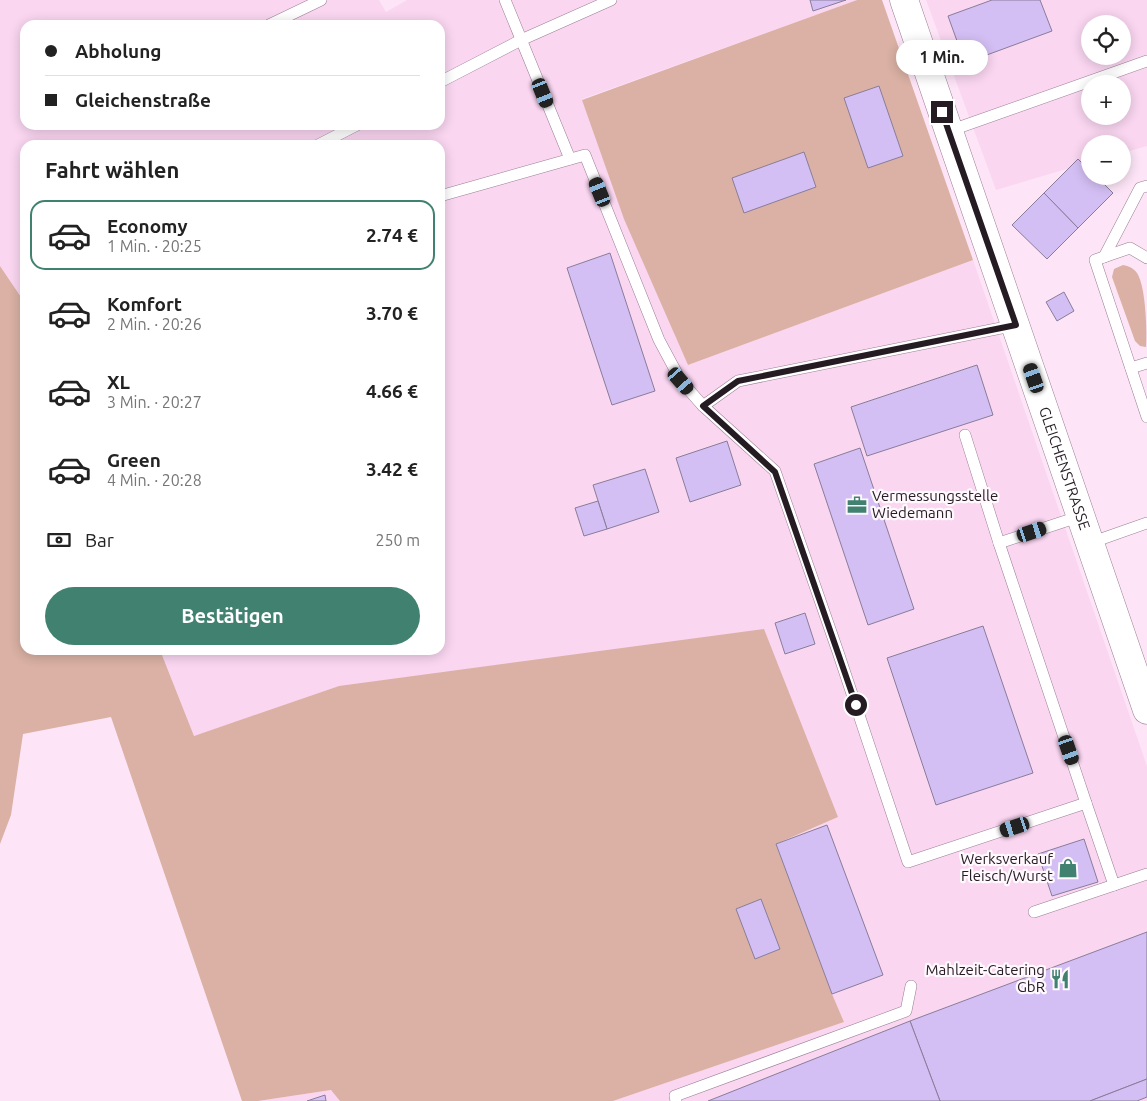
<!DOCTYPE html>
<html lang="de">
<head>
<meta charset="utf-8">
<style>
	:root { --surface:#fff; --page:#f6f6f6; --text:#222; --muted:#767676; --line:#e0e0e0; --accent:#408170 }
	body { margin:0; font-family:Ubuntu,sans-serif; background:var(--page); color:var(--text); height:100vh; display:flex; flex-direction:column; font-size:19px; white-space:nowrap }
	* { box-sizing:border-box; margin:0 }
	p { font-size:16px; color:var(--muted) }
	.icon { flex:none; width:28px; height:28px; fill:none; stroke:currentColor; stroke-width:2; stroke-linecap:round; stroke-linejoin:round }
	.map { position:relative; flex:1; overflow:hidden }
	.details { position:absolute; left:20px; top:140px; width:425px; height:515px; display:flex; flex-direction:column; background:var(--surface); border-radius:15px; box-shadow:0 2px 12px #0003 }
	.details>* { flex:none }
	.top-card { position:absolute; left:20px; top:20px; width:425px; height:110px; border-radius:15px; box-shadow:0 2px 12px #0003; display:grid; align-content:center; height:110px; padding:0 25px; background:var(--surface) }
	.controls { position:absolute; left:1081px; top:15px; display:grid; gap:10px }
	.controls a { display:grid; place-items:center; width:50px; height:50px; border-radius:50%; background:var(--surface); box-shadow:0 2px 12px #0003; font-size:25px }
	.end { position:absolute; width:22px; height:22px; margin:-11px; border:6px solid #251b23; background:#fff; box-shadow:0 0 0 2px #fff }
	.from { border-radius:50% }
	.bubble { position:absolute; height:35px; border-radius:18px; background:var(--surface); box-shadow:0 2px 12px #0003; font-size:16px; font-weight:700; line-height:35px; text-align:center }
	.car { position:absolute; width:15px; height:30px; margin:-15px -8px; border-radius:6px; box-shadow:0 0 4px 1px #0007; background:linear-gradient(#222 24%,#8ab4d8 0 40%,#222 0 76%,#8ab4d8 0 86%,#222 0) }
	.top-card b { display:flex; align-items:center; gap:18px; height:48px; font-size:19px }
	.top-card b+b { border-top:1px solid var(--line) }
	.top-card i { width:12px; height:12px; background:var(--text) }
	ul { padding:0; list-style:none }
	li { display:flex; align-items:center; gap:15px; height:70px; margin:0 10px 8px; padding:0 15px; border:2px solid transparent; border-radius:15px }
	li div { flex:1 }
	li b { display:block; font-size:19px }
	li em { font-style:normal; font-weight:700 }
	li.active { border-color:var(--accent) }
	li>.icon { width:45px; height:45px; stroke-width:1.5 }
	h2 { padding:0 25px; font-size:22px; line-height:60px }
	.pay { display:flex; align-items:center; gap:12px; height:55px; padding:0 25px; font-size:19px }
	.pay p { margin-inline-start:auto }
	.action { display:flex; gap:10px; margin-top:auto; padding:10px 25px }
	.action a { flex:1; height:58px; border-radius:30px; background:var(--accent); color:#fff; font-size:20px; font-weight:700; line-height:58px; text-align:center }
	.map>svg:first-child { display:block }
	.built { fill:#fad6f1; fill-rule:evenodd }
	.green { fill:#dab1a4 }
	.building { fill:#d4bff4; stroke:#887d99 }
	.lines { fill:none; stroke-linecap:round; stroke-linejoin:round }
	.service-casing { stroke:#997f93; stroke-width:12 }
	.tertiary-casing { stroke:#997f93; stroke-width:29 }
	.service { stroke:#fff; stroke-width:11 }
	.tertiary { stroke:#fff; stroke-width:28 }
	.route { stroke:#251b23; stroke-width:6 }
	.labels { text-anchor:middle; stroke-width:4.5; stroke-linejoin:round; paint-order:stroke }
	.street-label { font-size:15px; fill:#251b23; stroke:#fff9fd }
	.poi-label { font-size:15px; fill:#251b23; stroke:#fff9fd; text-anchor:end }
</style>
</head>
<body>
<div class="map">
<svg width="1147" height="1101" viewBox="0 0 1147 1101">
	<rect width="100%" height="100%" fill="#fde5f7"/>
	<!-- built -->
	<g class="built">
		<path d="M 0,0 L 379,0 L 386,12 L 407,0 L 857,0 L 582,99 L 688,365 L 973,260 L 1147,766 L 1147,1101 L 613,1101 L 844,1022 L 832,994 L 776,844 L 838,817 L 339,686 L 194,736 L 160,650 L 440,650 L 440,145 L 25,145 L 25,303 L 0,266 ZM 25,25 L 440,25 L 440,125 L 25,125 Z"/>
		<path d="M 926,0 L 1147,0 L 1147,146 L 1123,153 L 1122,144 L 1090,144 L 1090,162 L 996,190 ZM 1090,24 L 1122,24 L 1122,56 L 1090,56 ZM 1090,84 L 1122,84 L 1122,116 L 1090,116 Z"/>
		<path d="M 332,1090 L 340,1101 L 258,1101 Z"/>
	</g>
	<!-- green -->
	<g class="green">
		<path d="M 857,0 L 882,0 L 973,260 L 688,365 L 624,219 L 582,100 Z"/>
		<path d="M 1123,265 C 1129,266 1133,268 1137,273 C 1146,287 1147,332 1146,347 L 1140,346 L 1135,341 L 1112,277 L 1114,269 Z"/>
		<path d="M 0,266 L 25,303 L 25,650 L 160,650 L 194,736 L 339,686 L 764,629 L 838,817 L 776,844 L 832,994 L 844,1022 L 613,1101 L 340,1101 L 331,1090 L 258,1101 L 242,1101 L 111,717 L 23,734 L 11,815 L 0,844 Z"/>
	</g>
	<!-- building -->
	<g class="building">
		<path d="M 810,0 L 846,0 L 813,11 Z"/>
		<path d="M 992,0 L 1040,0 L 1052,31 L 965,63 L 948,16 Z"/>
		<path d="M 879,86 L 903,156 L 868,168 L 844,98 Z"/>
		<path d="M 804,152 L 816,187 L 744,213 L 732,178 Z"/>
		<path d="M 1078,159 L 1090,171 L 1090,176 L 1096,176 L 1113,193 L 1078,228 L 1044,193 Z"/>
		<path d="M 1044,193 L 1078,228 L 1047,259 L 1012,225 Z"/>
		<path d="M 610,253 L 655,391 L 612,405 L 567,268 Z"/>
		<path d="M 1064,292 L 1074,311 L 1057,321 L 1046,302 Z"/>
		<path d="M 977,365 L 993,415 L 867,456 L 851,407 Z"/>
		<path d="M 727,441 L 741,485 L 690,502 L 676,458 Z"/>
		<path d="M 860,448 L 914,609 L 868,625 L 814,464 Z"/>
		<path d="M 645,469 L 659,512 L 607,529 L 593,485 Z"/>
		<path d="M 598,501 L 607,529 L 584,536 L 575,508 Z"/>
		<path d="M 805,613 L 815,644 L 785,654 L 775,623 Z"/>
		<path d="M 983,626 L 1033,773 L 936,805 L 887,658 Z"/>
		<path d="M 827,825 L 883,975 L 832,994 L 776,844 Z"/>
		<path d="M 1084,839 L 1098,882 L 1052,896 L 1038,854 Z"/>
		<path d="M 761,899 L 780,949 L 755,959 L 736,909 Z"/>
		<path d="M 1147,932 L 1147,1079 L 1090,1101 L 940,1101 L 910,1021 Z"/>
		<path d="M 910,1021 L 940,1101 L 708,1101 Z"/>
		<path d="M 1147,1079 L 1147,1097 L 1137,1101 L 1090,1101 Z"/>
		<path d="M 325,1095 L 326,1101 L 307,1101 Z"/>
	</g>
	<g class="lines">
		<defs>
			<g id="service">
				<path d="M 505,0 L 570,159"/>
				<path d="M 269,25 L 321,0"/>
				<path d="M 440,82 L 521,40 L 611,0"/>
				<path d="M 949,131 L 1147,61"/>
				<path d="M 318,145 L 357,125"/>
				<path d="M 440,196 L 585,155 L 659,340 L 681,381 L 703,406 L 738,381 L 1016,325"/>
				<path d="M 1104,257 L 1140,188 L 1147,186"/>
				<path d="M 1147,258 L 1130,248 L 1095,260 L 1147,417"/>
				<path d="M 1131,368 L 1147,363"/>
				<path d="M 703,406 L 775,471 L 838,652 L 908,862 L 1086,803 L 999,543"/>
				<path d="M 965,435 L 999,543 L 1081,516"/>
				<path d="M 1090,543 L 1147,523"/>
				<path d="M 1086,803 L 1114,885"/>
				<path d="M 1034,912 L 1147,874"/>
				<path d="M 676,1101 L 675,1096 L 906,1011 L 911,986"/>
			</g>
			<g id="tertiary">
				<path id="s1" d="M 904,0 L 1147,710"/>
			</g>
		</defs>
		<!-- service casing -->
		<use href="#service" class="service-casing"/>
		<!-- tertiary casing -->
		<use href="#tertiary" class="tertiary-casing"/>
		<!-- service -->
		<use href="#service" class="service"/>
		<!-- tertiary -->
		<use href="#tertiary" class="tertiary"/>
	</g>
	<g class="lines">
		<!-- route -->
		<path class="route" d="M 856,705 L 775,472 L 703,406 L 738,381 L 1016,325 L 942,112"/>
	</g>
	<!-- icons -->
	<defs>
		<symbol id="office-bare" viewBox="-9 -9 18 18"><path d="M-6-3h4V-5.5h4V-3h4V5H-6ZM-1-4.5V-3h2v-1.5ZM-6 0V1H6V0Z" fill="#408170" stroke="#fff9fd" stroke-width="2.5" paint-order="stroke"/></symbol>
		<symbol id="shop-bare" viewBox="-9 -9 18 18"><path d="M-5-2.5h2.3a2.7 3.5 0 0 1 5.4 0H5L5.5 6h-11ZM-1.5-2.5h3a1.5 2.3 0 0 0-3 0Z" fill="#408170" stroke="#fff9fd" stroke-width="2.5" paint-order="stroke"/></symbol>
		<symbol id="restaurant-bare" viewBox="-9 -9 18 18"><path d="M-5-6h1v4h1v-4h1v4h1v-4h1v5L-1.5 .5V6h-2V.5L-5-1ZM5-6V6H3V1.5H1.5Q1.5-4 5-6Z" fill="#408170" stroke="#fff9fd" stroke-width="2.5" paint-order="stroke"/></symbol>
	</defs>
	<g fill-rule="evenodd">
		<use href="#office-bare" x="843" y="491" width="28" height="28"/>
		<use href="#shop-bare" x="1054" y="854" width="28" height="28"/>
		<use href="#restaurant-bare" x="1046" y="965" width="28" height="28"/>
	</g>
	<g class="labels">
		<!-- street labels -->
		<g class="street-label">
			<text dy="5" stroke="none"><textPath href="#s1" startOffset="495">GLEICHENSTRASSE</textPath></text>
		</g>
		<!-- poi labels -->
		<g class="poi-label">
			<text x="872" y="501" text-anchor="start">Vermessungsstelle<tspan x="872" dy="17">Wiedemann</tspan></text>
			<text x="1053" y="864">Werksverkauf<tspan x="1053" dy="17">Fleisch/Wurst</tspan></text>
			<text x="1045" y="975">Mahlzeit-Catering<tspan x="1045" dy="17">GbR</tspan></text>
		</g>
	</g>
</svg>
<div class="controls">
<a><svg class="icon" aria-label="locate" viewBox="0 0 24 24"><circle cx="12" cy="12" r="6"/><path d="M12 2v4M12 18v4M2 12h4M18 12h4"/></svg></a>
<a>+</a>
<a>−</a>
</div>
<i class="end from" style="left:856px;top:705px"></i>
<i class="end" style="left:942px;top:112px"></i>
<div class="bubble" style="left:896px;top:40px;width:92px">1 Min.</div>
<i class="car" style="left:543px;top:93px;rotate:158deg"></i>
<i class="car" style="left:600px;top:192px;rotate:338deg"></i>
<i class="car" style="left:1034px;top:378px;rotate:341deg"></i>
<i class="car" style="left:681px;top:381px;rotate:139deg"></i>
<i class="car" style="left:1032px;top:532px;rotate:72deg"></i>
<i class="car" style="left:1069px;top:750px;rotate:161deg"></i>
<i class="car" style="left:1015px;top:827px;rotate:252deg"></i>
<div class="top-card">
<b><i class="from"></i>Abholung</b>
<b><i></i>Gleichenstraße</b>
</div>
<section class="details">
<h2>Fahrt wählen</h2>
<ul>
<li class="active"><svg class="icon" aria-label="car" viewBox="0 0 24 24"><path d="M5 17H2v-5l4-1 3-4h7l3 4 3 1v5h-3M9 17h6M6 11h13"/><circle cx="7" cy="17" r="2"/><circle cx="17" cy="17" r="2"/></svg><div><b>Economy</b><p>1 Min. · 20:25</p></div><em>2.74 €</em></li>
<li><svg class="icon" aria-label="car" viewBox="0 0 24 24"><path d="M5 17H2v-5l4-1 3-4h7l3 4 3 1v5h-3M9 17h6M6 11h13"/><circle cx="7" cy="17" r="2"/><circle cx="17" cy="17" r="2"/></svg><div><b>Komfort</b><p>2 Min. · 20:26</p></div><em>3.70 €</em></li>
<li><svg class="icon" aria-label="car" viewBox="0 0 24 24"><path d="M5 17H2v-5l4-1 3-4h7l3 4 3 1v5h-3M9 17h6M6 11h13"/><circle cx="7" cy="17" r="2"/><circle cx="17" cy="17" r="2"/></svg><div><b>XL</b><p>3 Min. · 20:27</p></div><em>4.66 €</em></li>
<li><svg class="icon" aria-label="car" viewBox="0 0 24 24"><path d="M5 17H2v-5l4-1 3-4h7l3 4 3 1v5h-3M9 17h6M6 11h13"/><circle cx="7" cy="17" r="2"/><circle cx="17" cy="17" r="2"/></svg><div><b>Green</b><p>4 Min. · 20:28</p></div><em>3.42 €</em></li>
</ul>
<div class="pay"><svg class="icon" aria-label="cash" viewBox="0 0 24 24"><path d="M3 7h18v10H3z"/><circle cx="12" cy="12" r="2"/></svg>Bar<p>250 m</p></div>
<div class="action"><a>Bestätigen</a></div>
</section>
</div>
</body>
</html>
